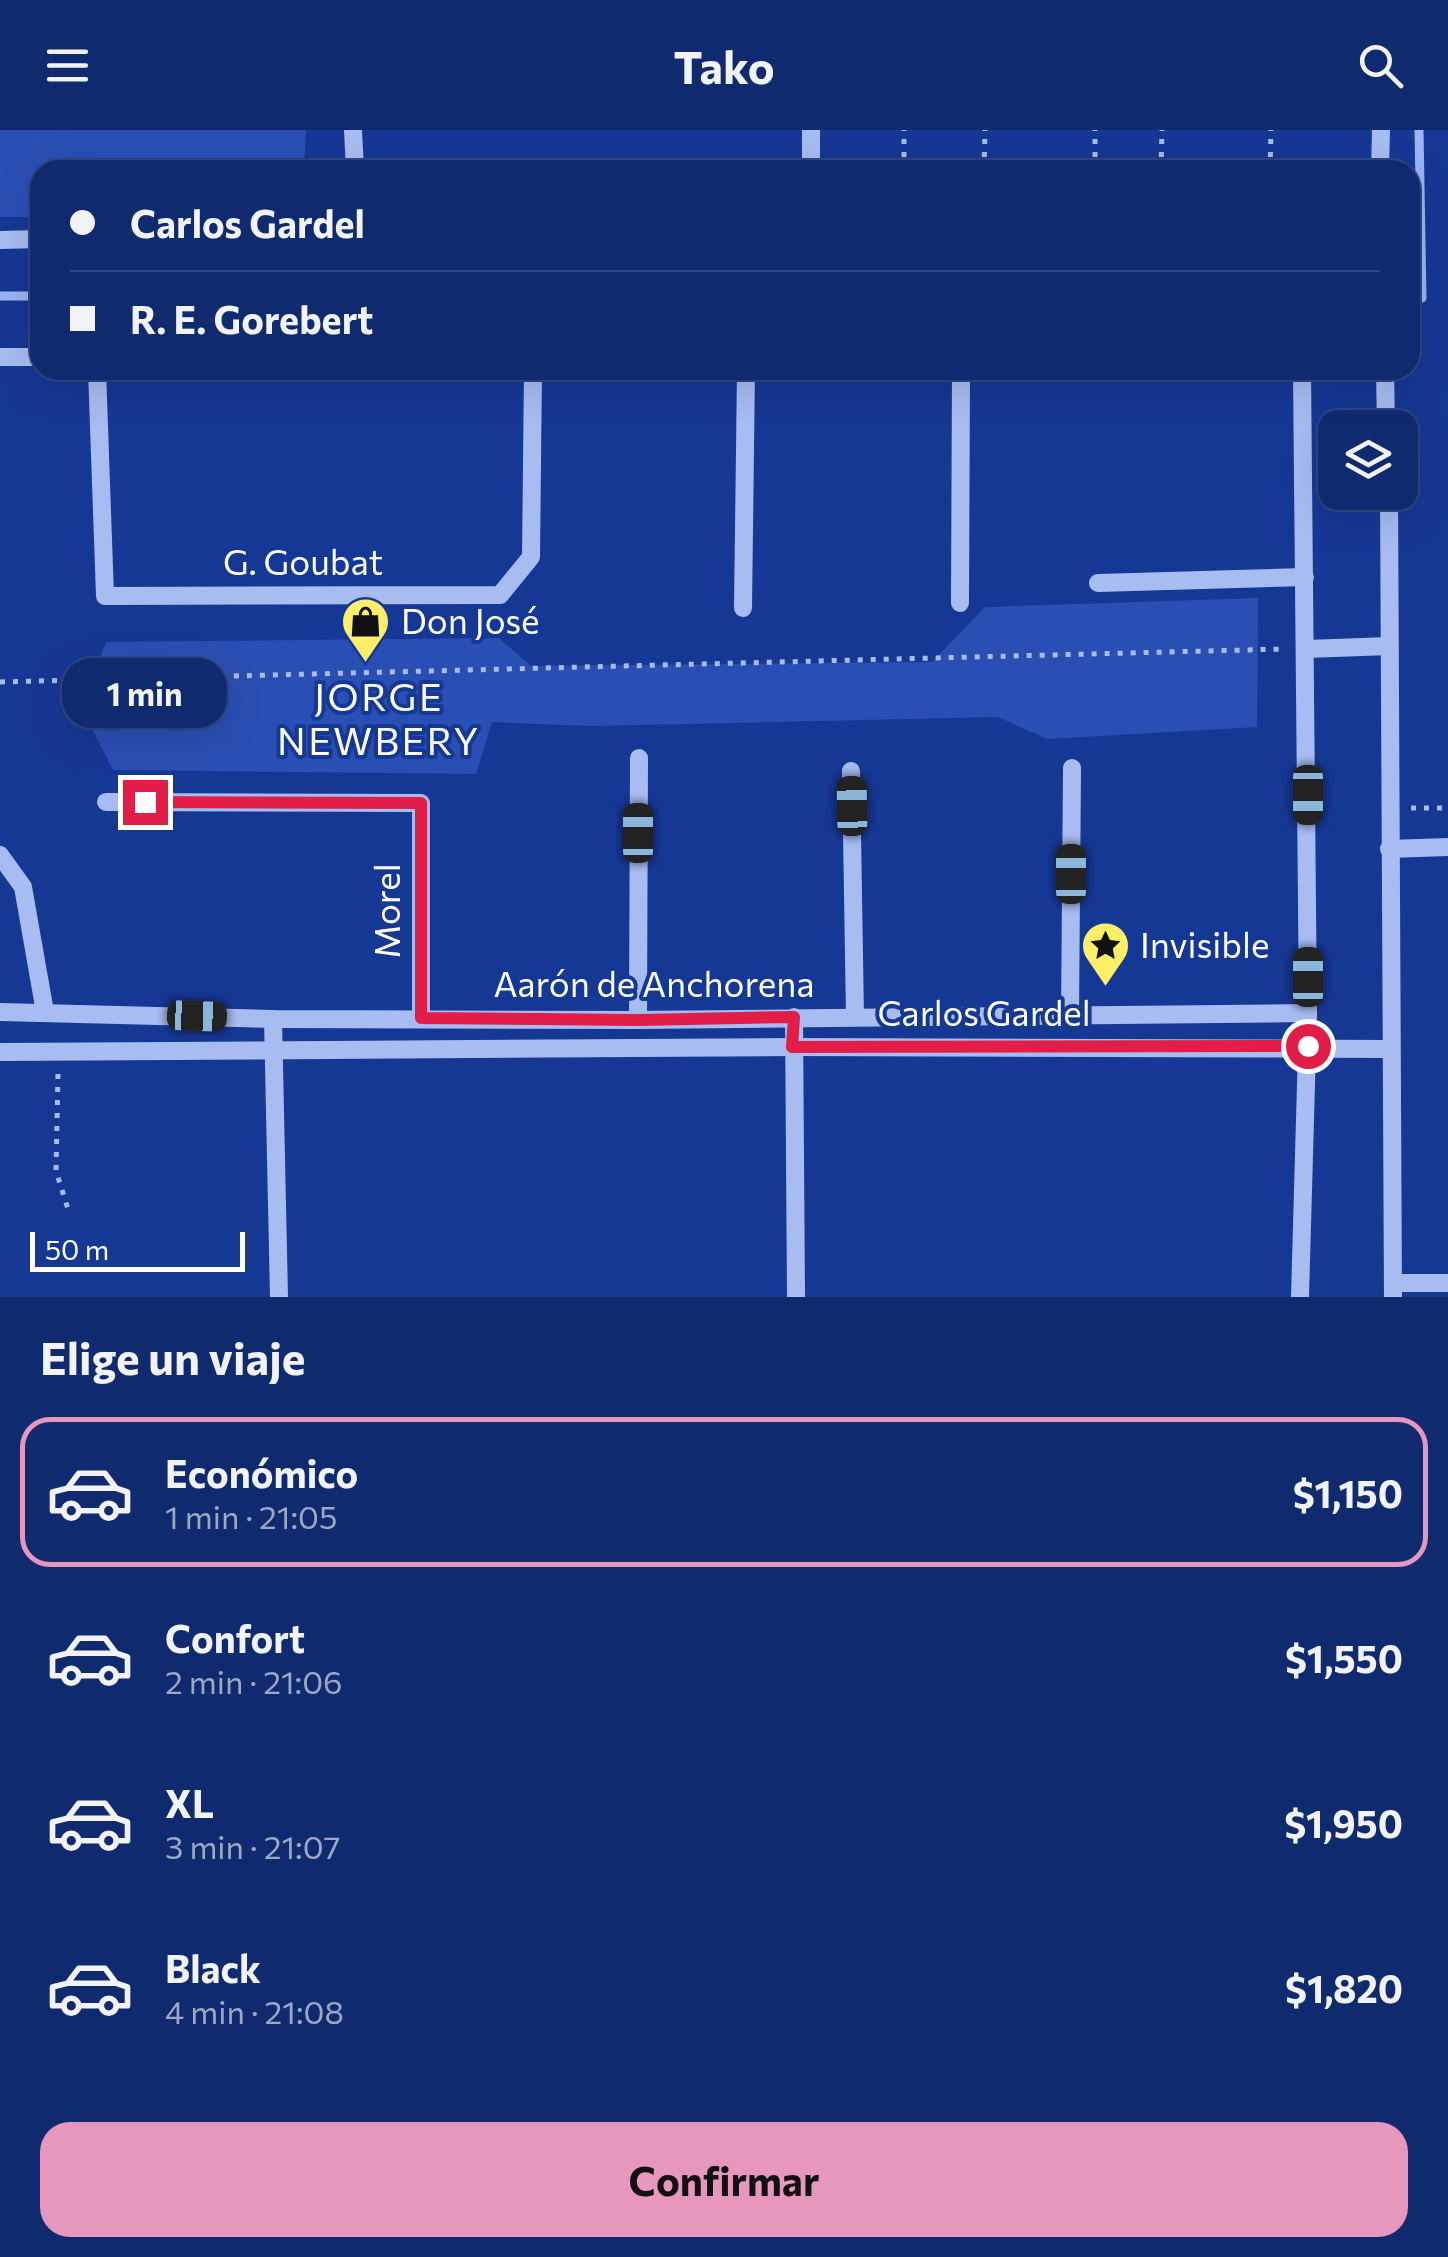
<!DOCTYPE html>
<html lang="es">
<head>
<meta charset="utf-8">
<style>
	:root { --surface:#102a70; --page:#193275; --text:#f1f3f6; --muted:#9ca7c3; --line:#304683; --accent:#e797bd }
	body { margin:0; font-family:Commissioner,sans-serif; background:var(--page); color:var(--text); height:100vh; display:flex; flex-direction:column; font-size:38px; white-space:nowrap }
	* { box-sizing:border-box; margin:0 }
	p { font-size:32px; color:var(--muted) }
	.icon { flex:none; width:55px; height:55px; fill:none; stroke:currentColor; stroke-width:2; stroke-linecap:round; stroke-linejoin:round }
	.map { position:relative; height:1167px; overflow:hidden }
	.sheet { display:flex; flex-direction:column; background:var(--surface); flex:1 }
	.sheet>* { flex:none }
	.guide { position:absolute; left:30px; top:30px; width:1390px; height:220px; border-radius:30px; box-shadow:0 10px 40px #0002,0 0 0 2px var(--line); display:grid; align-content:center; height:220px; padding:0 40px; background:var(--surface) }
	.buttons { position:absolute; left:1318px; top:280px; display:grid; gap:20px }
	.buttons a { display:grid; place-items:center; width:100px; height:100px; border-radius:20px; background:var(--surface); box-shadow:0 10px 40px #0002,0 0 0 2px var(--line); font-size:50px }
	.scale { position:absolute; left:30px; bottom:25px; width:215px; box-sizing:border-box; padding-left:10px; border:5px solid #fff; border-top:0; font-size:28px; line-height:35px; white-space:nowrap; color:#fff; -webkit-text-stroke:8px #163895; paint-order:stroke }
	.end { position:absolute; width:45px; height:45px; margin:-22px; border:12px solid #e11d48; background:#fff; box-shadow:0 0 0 5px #fff }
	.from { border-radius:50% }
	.bubble { position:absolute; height:70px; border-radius:30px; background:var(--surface); box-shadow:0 10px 40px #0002,0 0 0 2px var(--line); font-size:32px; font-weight:700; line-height:70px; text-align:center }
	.car { position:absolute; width:30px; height:60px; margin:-30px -15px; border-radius:12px; box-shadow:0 0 8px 2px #0007; background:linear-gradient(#222 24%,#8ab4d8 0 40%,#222 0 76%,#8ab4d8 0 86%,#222 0) }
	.guide b { display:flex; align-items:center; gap:35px; height:95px; font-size:38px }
	.guide b+b { border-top:2px solid var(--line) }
	.guide i { width:25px; height:25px; background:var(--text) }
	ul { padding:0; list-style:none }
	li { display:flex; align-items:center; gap:30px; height:150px; margin:0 20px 15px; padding:0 20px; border:5px solid transparent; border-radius:30px }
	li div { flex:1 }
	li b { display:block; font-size:38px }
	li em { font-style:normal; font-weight:700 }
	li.active { border-color:var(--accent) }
	li>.icon { width:90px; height:90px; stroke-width:1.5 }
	h2 { padding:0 40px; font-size:45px; line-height:120px }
	.primary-button { display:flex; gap:20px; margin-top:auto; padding:20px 40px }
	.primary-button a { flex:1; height:115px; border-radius:30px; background:var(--accent); color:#111; font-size:40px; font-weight:700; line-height:115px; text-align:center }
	header { display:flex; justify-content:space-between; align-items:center; height:130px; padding:0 40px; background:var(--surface); font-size:45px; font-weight:700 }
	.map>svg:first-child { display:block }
	.green { fill:#2a4fb4 }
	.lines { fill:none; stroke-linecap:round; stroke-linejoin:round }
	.stream { stroke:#9ab4f4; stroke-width:9 }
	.path { stroke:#a7bcf1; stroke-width:5; stroke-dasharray:5 8; stroke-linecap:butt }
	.minor { stroke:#a7bcf1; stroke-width:18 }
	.route { stroke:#e11d48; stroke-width:12 }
	.labels { text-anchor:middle; stroke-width:8; stroke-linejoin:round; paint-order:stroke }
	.street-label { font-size:35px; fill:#fff; stroke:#163895 }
	.poi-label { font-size:35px; fill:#fff; stroke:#163895; text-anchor:start }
	.neighbourhood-label { font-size:38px; letter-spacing:2.5px; fill:#fff; stroke:#163895 }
</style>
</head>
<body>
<header><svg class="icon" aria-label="menu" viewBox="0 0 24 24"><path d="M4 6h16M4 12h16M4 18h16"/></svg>Tako<svg class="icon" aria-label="search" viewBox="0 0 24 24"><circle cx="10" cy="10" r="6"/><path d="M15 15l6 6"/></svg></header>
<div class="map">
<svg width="1448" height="1167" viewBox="0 0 1448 1167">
	<rect width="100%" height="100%" fill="#163895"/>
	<!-- green -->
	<g class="green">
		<path d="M 0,0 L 306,0 L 304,40 L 40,40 L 40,87 L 0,87 Z"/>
		<path d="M 1258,468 L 1257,597 L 1047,609 L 998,587 L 590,596 L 492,592 L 476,644 L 113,640 L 81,577 L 106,512 L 499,508 L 531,536 L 932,532 L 985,477 Z"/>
	</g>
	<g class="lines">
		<!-- stream -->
		<g class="stream">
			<path d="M 0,166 L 40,166"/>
			<path d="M 1410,168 L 1422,168 L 1419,0"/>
		</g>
		<!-- path -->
		<g class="path">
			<path d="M 904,40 L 904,0"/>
			<path d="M 984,40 L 985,0"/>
			<path d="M 1095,40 L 1095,0"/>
			<path d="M 1161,40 L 1162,0"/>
			<path d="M 1270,40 L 1271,0"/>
			<path d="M 0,552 L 1284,519"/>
			<path d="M 1411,678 L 1448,678"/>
			<path d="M 58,944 L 56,1041 L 68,1079"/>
		</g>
		<!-- minor -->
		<g class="minor">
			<path d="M 353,0 L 355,40"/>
			<path d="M 811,40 L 811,0"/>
			<path d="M 1380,40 L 1381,0"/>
			<path d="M 0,110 L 40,109"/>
			<path d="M 0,227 L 40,227"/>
			<path d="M 97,240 L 105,466 L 500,465 L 531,427 L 533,240"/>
			<path d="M 1385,240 L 1386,298"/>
			<path d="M 1389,362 L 1393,1167"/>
			<path d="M 1098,453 L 1305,447"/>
			<path d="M 960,473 L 961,240"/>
			<path d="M 743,478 L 746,240"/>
			<path d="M 1307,519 L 1389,516"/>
			<path d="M 851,641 L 855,887"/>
			<path d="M 106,672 L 421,673 L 421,888"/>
			<path d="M 1389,719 L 1448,717"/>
			<path d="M 0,725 L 23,757 L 45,882"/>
			<path d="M 0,882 L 273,889 L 638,890 L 1308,883"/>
			<path d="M 1070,886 L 1072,638"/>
			<path d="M 794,887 L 796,1167"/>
			<path d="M 273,889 L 279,1167"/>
			<path d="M 638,890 L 639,628"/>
			<path d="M 0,922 L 792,917 L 1391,919"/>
			<path d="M 1393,1153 L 1448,1153"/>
			<path d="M 1300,1167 L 1308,883 L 1302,240"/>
		</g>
	</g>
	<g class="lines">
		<!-- route -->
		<path class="route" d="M 145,672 L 421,673 L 421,888 L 638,890 L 794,887 L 792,917 L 1308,916"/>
	</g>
	<!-- icons -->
	<defs>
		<symbol id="shop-pin" viewBox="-11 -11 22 30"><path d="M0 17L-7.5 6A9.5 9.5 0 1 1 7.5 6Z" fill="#ffee67" stroke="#163895"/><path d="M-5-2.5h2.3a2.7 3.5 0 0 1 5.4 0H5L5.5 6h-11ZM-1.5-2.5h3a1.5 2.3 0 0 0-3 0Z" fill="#111"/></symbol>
		<symbol id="sight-pin" viewBox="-11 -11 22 30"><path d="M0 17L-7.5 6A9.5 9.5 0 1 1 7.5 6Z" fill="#ffee67" stroke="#163895"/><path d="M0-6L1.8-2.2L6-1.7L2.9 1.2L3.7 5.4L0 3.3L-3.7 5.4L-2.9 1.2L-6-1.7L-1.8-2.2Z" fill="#111"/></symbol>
	</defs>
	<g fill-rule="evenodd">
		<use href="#shop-pin" x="338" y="464" width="55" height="75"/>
		<use href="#sight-pin" x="1078" y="788" width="55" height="75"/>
	</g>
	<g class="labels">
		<!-- street labels -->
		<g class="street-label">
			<text x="303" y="445">G. Goubat</text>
			<text transform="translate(388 781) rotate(-90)" y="12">Morel</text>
			<text x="654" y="867">Aarón de Anchorena</text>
			<text x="984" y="896">Carlos Gardel</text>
		</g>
		<!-- poi labels -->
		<g class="poi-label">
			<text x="401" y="504">Don José</text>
			<text x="1140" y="828">Invisible</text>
		</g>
		<!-- neighbourhood labels -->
		<g class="neighbourhood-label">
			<text x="379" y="581">JORGE<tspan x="379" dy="44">NEWBERY</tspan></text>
		</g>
	</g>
</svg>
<div class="buttons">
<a><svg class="icon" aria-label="layers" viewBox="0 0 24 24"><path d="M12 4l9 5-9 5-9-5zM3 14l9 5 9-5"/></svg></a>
</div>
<div class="scale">50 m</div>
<i class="end from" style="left:1308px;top:916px"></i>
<i class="end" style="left:145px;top:672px"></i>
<div class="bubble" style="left:62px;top:528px;width:165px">1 min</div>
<i class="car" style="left:1308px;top:665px;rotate:180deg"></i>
<i class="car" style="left:852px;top:676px;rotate:359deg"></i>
<i class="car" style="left:638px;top:703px;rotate:0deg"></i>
<i class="car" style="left:1071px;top:744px;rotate:0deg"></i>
<i class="car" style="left:1308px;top:847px;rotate:0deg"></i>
<i class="car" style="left:197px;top:886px;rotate:92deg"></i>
<div class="guide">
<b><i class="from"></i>Carlos Gardel</b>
<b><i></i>R. E. Gorebert</b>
</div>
</div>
<section class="sheet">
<h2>Elige un viaje</h2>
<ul>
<li class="active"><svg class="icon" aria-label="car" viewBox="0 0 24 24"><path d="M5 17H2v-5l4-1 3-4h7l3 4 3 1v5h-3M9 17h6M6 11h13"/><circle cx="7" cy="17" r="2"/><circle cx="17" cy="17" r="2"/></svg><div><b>Económico</b><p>1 min · 21:05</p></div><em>$1,150</em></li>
<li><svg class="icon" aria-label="car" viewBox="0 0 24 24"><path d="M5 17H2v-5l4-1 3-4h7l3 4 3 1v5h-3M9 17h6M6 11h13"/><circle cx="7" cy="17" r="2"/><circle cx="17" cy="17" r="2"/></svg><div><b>Confort</b><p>2 min · 21:06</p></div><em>$1,550</em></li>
<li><svg class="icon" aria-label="car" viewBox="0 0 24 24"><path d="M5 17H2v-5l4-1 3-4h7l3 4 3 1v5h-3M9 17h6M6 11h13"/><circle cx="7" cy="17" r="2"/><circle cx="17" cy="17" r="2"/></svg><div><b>XL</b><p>3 min · 21:07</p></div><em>$1,950</em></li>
<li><svg class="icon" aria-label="car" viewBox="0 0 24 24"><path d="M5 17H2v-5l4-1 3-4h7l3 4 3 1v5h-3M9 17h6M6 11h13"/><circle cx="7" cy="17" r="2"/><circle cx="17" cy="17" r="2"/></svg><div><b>Black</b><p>4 min · 21:08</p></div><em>$1,820</em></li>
</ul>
<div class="primary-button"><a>Confirmar</a></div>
</section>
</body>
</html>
